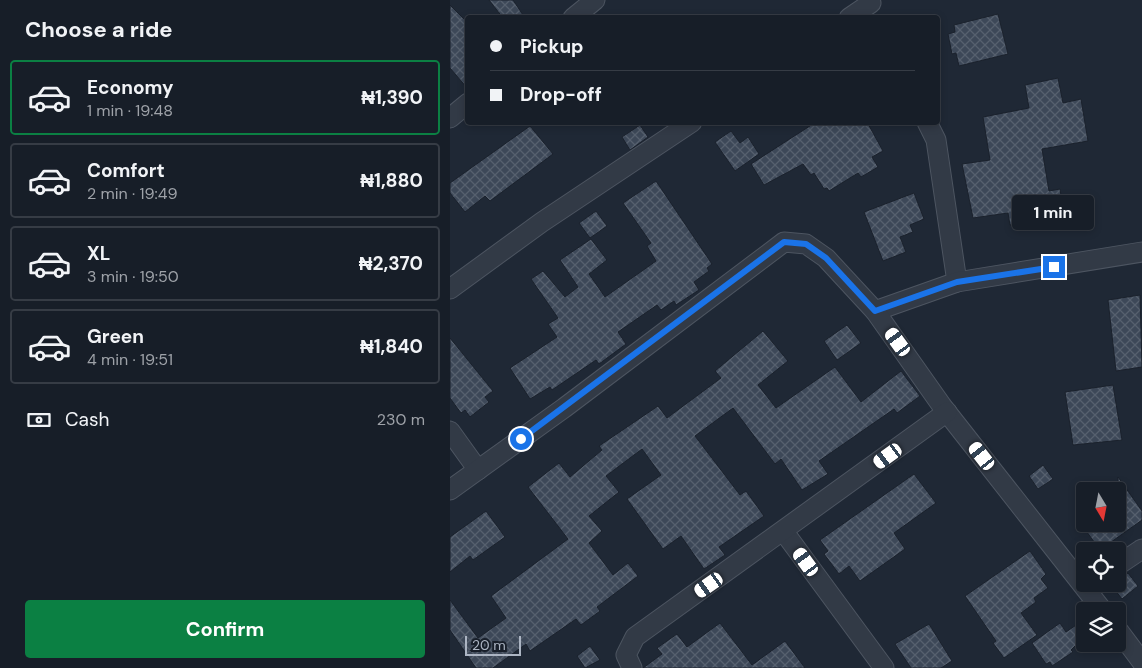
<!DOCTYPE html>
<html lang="en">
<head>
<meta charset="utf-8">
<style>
	:root { --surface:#171e28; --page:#242b34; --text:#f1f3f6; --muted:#9ea2a8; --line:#363c45; --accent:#0b8043 }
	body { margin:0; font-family:"DM Sans",sans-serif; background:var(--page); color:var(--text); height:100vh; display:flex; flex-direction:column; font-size:19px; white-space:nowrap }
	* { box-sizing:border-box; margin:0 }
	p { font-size:16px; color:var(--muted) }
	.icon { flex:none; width:28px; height:28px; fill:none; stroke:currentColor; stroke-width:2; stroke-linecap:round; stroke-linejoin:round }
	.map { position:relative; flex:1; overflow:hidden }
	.drawer { display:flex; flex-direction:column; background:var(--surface); width:450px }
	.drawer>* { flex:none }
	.banner { position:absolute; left:15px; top:15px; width:475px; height:110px; border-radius:5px; box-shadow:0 2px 8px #0003,0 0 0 1px var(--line); display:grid; align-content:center; height:110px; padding:0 25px; background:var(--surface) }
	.needle { width:32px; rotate:170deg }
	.fabs { position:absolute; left:626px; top:482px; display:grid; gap:10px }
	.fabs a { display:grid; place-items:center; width:50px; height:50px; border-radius:5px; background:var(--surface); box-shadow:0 2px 8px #0003,0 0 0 1px var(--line); font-size:25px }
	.scale { position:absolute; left:15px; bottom:12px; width:56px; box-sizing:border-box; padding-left:5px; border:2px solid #acb5c3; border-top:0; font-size:14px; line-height:18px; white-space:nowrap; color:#acb5c3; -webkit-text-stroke:4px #181f2a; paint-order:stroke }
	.end { position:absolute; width:22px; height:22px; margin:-11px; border:6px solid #1a73e8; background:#fff; box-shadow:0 0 0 2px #fff }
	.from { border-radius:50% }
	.bubble { position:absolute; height:35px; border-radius:5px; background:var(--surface); box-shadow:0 2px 8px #0003,0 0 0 1px var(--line); font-size:16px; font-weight:700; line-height:35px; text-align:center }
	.car { position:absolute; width:15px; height:30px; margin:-15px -8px; border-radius:6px; box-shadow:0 0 4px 1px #0007; background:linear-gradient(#fff 24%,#345 0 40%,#fff 0 76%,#345 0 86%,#fff 0) }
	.banner b { display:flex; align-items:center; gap:18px; height:48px; font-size:19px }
	.banner b+b { border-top:1px solid var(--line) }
	.banner i { width:12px; height:12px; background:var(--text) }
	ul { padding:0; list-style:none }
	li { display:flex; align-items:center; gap:15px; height:75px; margin:0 10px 8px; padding:0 15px; border:2px solid var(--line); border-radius:5px }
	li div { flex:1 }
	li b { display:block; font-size:19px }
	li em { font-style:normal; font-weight:700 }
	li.current { border-color:var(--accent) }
	li>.icon { width:45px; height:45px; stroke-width:1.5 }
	h2 { padding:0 25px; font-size:22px; line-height:60px }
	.pay { display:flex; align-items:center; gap:12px; height:55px; padding:0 25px; font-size:19px }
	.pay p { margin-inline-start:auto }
	.button { display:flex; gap:10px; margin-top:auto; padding:10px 25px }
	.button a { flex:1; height:58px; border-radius:5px; background:var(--accent); color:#fff; font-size:20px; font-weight:700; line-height:58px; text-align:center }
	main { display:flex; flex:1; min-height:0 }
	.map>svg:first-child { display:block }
	.building { fill:url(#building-cross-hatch); stroke:#1a212c }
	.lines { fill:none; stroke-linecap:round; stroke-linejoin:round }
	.street-casing { stroke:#4d5561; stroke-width:21 }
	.street { stroke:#323a46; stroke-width:19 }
	.route { stroke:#1a73e8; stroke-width:6 }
</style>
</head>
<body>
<main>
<section class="drawer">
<h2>Choose a ride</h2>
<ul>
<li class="current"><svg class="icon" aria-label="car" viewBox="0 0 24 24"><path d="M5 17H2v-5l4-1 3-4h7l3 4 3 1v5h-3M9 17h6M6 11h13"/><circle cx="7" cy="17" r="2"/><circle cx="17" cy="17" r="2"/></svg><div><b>Economy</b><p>1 min · 19:48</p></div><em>₦1,390</em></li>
<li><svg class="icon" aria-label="car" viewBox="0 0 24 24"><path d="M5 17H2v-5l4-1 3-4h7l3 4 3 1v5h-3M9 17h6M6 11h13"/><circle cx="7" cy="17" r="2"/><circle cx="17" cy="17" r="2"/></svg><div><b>Comfort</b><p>2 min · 19:49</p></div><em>₦1,880</em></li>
<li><svg class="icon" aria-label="car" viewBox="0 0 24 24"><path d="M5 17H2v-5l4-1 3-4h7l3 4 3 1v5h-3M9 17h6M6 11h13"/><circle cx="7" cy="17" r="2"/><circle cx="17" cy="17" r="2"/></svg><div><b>XL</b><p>3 min · 19:50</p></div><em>₦2,370</em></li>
<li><svg class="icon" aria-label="car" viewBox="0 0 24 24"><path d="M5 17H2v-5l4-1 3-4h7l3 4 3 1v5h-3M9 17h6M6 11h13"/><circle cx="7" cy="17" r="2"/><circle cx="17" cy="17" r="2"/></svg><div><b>Green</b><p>4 min · 19:51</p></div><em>₦1,840</em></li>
</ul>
<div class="pay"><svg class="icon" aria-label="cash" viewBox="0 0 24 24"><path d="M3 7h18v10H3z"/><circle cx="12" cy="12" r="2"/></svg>Cash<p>230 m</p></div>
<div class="button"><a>Confirm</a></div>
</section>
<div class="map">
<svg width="692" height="668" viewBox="0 0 692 668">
	<defs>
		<pattern id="building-cross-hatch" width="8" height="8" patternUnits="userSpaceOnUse" patternTransform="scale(1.25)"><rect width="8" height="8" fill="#3d4858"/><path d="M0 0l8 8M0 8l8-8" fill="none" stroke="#56606e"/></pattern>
	</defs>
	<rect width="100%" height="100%" fill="#1f2835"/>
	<!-- building -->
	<g class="building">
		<path d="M 39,0 L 63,0 L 75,18 L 53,18 Z"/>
		<path d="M 0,5 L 18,23 L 18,89 L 0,68 Z"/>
		<path d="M 548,14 L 558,54 L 509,66 L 506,53 L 502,54 L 498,34 L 505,32 L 504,25 Z"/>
		<path d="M 608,78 L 613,103 L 631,99 L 638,141 L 592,149 L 599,191 L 610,189 L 614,215 L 560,225 L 558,213 L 523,218 L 512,164 L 540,160 L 533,117 L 579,108 L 575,85 Z"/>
		<path d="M 366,122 L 417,122 L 433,151 L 422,157 L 428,167 L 411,177 L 408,173 L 379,191 L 377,188 L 374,189 L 364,173 L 361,175 L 353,164 L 314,185 L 301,164 Z"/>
		<path d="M 190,125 L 198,137 L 180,150 L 172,137 Z"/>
		<path d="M 80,126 L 103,154 L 40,201 L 35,196 L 15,212 L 0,193 L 0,183 Z"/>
		<path d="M 281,131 L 290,143 L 298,137 L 309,154 L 285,171 L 265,142 Z"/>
		<path d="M 206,181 L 262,264 L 257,268 L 259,271 L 244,282 L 249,290 L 226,305 L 224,301 L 211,310 L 207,305 L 168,332 L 176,344 L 149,364 L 146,360 L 102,390 L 100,387 L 80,399 L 60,368 L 107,337 L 98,324 L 108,318 L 81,279 L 93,271 L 115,297 L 128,287 L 110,260 L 141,239 L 157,260 L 139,274 L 155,297 L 199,266 L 206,261 L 197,246 L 201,243 L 173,203 Z"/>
		<path d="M 464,193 L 474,219 L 460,225 L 463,232 L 450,237 L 456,252 L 433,261 L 414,212 Z"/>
		<path d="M 146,211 L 157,226 L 140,238 L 129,223 Z"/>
		<path d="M 690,295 L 692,367 L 666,371 L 658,300 Z"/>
		<path d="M 397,325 L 411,343 L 387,360 L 374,341 Z"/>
		<path d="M 313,331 L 338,361 L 308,385 L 326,408 L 385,367 L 411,402 L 451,371 L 470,396 L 447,413 L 444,409 L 369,461 L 378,474 L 352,490 L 331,459 L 325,464 L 283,408 L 245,436 L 290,495 L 296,491 L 314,516 L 269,547 L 275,555 L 254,569 L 231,536 L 213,549 L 177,499 L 211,475 L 192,449 L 156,476 L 169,492 L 139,516 L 152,531 L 139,543 L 163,575 L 178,563 L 188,576 L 147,607 L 150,611 L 131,625 L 126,619 L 80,651 L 76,644 L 43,668 L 26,668 L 0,630 L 0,600 L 28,638 L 56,618 L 41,596 L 118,539 L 78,487 L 109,463 L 120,477 L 152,450 L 149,446 L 208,406 L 217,418 L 271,378 L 265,371 Z"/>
		<path d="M 0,338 L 43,391 L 35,397 L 39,402 L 20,417 L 15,410 L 11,413 L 0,398 Z"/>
		<path d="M 663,385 L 672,440 L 623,445 L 615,392 Z"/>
		<path d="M 593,465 L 603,479 L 588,489 L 579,476 Z"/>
		<path d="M 464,474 L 486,503 L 444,533 L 455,549 L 410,581 L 399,566 L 389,574 L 374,554 L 378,551 L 370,540 Z"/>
		<path d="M 668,477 L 692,511 L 692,520 L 650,550 L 631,524 L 668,524 Z"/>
		<path d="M 36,511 L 55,537 L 23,560 L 20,556 L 0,572 L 0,537 Z"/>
		<path d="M 580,551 L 596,574 L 591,579 L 598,588 L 584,598 L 586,602 L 571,613 L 587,635 L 554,658 L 543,643 L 546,641 L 515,596 Z"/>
		<path d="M 678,573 L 688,586 L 672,599 L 661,585 L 668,584 L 668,580 Z"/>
		<path d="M 635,619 L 635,639 L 625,646 L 621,650 L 623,652 L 602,666 L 600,662 L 596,664 L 582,643 L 610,623 L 616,632 Z"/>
		<path d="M 270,623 L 302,665 L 335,641 L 355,668 L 193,668 L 212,654 L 207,648 L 227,634 L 237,647 Z"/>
		<path d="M 479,624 L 502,661 L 491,668 L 461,668 L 445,644 Z"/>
		<path d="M 140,646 L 150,660 L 135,668 L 127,656 Z"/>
	</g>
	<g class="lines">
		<defs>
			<g id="street">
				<path d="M 123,18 L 145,0"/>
				<path d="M 399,18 L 421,3"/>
				<path d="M 0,118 L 18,103"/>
				<path d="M 477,122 L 486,140 L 507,282"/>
				<path d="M 0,289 L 92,222 L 242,122"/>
				<path d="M 425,311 L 507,282 L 692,252"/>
				<path d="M 0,431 L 28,470"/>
				<path d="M 0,490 L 114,408 L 334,242 L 356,244 L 376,258 L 425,311 L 492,406 L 653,611"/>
				<path d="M 334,532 L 434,668"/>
				<path d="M 668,565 L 692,549"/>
				<path d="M 668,630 L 692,662"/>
				<path d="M 182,668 L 176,655 L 185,637 L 497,412"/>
			</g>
		</defs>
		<!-- street casing -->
		<use href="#street" class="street-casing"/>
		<!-- street -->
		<use href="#street" class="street"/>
	</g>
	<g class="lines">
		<!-- route -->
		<path class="route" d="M 71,439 L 334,242 L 356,244 L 376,258 L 425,311 L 507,282 L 604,267"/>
	</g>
</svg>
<div class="fabs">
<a><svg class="needle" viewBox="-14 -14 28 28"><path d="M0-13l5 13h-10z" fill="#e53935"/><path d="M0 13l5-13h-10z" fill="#9ea2a8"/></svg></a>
<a><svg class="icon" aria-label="locate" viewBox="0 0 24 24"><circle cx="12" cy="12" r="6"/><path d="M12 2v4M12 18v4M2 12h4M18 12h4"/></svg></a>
<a><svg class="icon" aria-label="layers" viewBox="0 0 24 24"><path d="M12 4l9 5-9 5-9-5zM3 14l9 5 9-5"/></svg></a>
</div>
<div class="scale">20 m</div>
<i class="end from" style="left:71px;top:439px"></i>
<i class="end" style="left:604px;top:267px"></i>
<div class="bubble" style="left:562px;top:195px;width:82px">1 min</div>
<i class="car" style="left:448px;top:342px;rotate:324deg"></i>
<i class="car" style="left:438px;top:456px;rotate:234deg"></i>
<i class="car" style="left:532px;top:456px;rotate:322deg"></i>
<i class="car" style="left:356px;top:562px;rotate:324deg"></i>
<i class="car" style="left:259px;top:585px;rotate:235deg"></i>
<div class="banner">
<b><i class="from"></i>Pickup</b>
<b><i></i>Drop-off</b>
</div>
</div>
</main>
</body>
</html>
